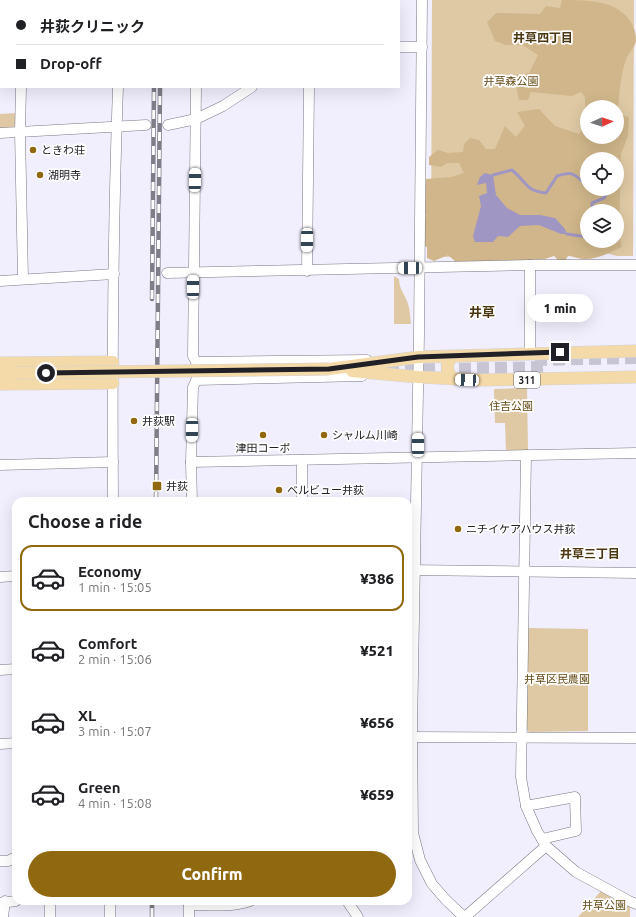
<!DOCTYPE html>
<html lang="en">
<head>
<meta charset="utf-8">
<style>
	:root { --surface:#fff; --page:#f2f2f2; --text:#202124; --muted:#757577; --line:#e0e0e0; --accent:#90680f }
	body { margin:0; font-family:Ubuntu,"Noto Sans JP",sans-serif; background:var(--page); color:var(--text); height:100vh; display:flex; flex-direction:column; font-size:15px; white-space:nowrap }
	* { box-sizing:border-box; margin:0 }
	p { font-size:13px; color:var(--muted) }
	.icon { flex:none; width:22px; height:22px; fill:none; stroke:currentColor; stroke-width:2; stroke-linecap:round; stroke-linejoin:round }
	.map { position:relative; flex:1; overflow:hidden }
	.details { position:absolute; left:12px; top:497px; width:400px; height:408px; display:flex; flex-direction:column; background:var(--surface); border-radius:12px; box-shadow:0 4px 16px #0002 }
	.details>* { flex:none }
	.top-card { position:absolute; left:0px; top:0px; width:400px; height:88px; box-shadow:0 4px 16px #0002; display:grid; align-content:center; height:88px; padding:0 16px; background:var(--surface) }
	.needle { width:26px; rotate:87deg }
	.fabs { position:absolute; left:580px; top:100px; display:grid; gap:8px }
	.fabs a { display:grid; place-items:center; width:44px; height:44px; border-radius:50%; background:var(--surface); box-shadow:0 4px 16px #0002; font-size:20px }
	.end { position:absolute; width:18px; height:18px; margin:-9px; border:5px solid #212026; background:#fff; box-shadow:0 0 0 2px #fff }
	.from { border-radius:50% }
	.bubble { position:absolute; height:28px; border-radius:14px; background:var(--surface); box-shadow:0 4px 16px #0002; font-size:13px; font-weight:800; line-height:28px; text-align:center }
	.car { position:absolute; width:12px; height:24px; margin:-12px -6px; border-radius:5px; box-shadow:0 0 3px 1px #0007; background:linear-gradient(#fff 24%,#345 0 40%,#fff 0 76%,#345 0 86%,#fff 0) }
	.top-card b { display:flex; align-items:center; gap:14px; height:38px; font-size:15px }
	.top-card b+b { border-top:1px solid var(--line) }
	.top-card i { width:10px; height:10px; background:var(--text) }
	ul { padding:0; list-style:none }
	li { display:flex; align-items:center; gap:12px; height:66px; margin:0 8px 6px; padding:0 8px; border:2px solid transparent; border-radius:12px }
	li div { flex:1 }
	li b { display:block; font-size:15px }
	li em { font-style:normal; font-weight:800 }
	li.selected { border-color:var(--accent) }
	li>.icon { width:36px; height:36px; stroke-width:1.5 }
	h2 { padding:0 16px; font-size:18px; line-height:48px }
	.button { display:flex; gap:8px; margin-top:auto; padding:8px 16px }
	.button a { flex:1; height:46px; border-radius:24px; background:var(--accent); color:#fff; font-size:16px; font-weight:800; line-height:46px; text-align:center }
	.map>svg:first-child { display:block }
	.green { fill:#dec9a4; fill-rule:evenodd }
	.forest { fill:#d0b68a; fill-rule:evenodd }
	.water { fill:#a096c3 }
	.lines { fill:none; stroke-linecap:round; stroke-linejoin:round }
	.stream { stroke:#a096c3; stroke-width:3 }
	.major-tunnel { stroke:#c7c5d3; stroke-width:12; stroke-dasharray:12 6; stroke-linecap:butt }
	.minor-casing { stroke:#7a7885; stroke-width:11 }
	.major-casing { stroke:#d3d2d4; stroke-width:13 }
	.minor { stroke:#fff; stroke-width:10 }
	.major { stroke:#f5daa9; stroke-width:12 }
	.rail-casing { stroke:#7f7d87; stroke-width:4.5 }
	.rail { stroke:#fefefe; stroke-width:3; stroke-dasharray:9; stroke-linecap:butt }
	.major-bridge-casing { stroke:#d3d2d4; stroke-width:13; stroke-linecap:butt }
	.major-bridge { stroke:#f5daa9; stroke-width:12 }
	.route { stroke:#212026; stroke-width:5 }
	.poi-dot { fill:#90680f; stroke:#fefefe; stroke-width:1.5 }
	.labels { text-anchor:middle; stroke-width:3.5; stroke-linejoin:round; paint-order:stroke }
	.shield { fill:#fefefe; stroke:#636367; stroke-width:1 }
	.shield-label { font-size:10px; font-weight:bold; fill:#212026 }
	.park-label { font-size:11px; fill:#664c17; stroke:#fefefe }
	.poi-label { font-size:11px; fill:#212026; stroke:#fefefe; text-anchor:start }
	.neighbourhood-label { font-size:12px; font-weight:bold; fill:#4b3711; stroke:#fefefe }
	.quarter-label { font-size:13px; font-weight:bold; fill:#4b3711; stroke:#fefefe }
</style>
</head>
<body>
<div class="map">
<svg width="636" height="917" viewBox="0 0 636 917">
	<rect width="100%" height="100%" fill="#f1eefe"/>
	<!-- green -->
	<g class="green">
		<path d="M 432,0 L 634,0 L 633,256 L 617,256 L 606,253 L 551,255 L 438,257 L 431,253 ZM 587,107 L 617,107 L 617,137 L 587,137 ZM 587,159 L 617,159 L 617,189 L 587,189 ZM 587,211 L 617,211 L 617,241 L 587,241 Z"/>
		<path d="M 16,113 L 17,124 L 11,128 L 0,129 L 0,114 Z"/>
		<path d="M 394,276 L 399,279 C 400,291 403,291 407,301 C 410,308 410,316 411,324 L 394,324 Z"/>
		<path d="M 527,388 L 528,451 L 506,452 L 505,423 L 495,423 L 494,389 Z"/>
		<path d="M 528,628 L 588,629 L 588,731 L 529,732 L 526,728 Z"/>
		<path d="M 601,891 L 630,907 L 630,917 L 578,917 Z"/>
	</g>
	<!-- forest -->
	<path class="forest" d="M 562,0 C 588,0 619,0 632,24 C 635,30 636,34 636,41 C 635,47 630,52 627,57 C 620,75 619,95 618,114 L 629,117 L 628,136 L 621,154 L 619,234 L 622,247 C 610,252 597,260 583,259 C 578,259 573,256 568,256 L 565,261 L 559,261 L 554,256 L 545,259 L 457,263 L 448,255 L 434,261 L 427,258 L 427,247 L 422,245 L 421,230 L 426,215 L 422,209 L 426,179 L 452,177 L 464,173 L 459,163 L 447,163 L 441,167 L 429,165 L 429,157 L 438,150 L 448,153 L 463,152 L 464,144 L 470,138 L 479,140 L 486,149 L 495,149 L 505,126 L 516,137 L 525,126 L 517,112 L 539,109 L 555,126 L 579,134 L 585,126 L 585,97 L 581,92 L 572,96 L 531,92 L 528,100 L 519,100 L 514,75 L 529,73 L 538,55 L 523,45 L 506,45 L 495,41 L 487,22 L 496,13 L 540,14 L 546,6 L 560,8 ZM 587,107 L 617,107 L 617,137 L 587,137 ZM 587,159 L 617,159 L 617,189 L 587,189 ZM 587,211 L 617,211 L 617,241 L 587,241 Z"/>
	<!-- water -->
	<path class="water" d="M 485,173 L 493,175 L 496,195 L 507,208 L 520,215 L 540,215 L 555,218 L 565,229 L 567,234 L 561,234 L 539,225 L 520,226 L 508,237 L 498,236 L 493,242 L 475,242 L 473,236 L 481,206 L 479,196 L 487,193 L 486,183 L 477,185 L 480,177 Z"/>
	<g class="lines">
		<!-- stream -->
		<g class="stream">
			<path d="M 493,175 L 512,170 C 527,182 525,191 546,193 L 557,176 C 570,172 572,172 582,181"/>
			<path d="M 593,211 L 592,203 L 604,198 L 606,195 L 605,189"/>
			<path d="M 567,234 L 587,237"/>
		</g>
		<!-- major-tunnel -->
		<g class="major-tunnel">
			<path d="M 535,360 L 636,358"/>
			<path d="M 387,370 L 547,367"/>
		</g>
		<defs>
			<g id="minor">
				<path d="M 19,0 L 19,1"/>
				<path d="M 422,0 L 419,335 L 412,730 L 413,833 L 420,860 L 432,884 L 446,900 L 464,917"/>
				<path d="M 118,1 L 118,0"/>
				<path d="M 196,1 L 196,0"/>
				<path d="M 310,1 L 310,0"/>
				<path d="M 399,47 L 422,47"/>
				<path d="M 21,87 L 20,132 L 23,279"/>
				<path d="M 168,125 L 196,119 L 223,106 L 252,87"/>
				<path d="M 0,133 L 146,125"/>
				<path d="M 307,271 L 309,87"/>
				<path d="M 167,273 L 530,265 L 636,265"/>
				<path d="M 0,281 L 114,274"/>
				<path d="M 530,353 L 530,265"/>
				<path d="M 197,362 L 367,360"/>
				<path d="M 197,380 L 362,376"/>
				<path d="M 526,455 L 521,777 L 526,806 L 537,831 L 546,846 L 576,872 L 629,901 L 636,904"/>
				<path d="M 302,460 L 302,501"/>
				<path d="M 191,462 L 636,453"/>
				<path d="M 0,465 L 113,462"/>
				<path d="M 113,501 C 112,363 113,225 118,87"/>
				<path d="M 192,501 L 191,462 L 193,387 C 199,377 199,365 193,356 L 196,87"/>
				<path d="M 408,570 L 636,573"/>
				<path d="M 0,577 L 16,576"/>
				<path d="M 0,670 L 16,669"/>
				<path d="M 408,737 L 636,738"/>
				<path d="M 0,744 L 16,743"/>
				<path d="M 526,806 L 575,797 L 576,831 L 542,839"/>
				<path d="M 0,861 L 8,861 L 16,857"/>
				<path d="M 50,901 L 50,917"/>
				<path d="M 347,901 L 358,917"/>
				<path d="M 0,903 L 16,901"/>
				<path d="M 189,905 C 210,905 230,908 250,901"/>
				<path d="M 3,917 L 5,901"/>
				<path d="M 110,917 L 110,901"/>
				<path d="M 189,917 L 189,901"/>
				<path d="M 465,917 L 546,846"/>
			</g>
			<g id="major">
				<path d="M 453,356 C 445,364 446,371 453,379"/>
				<path d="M 0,363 L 113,362"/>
				<path d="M 329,369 L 419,357 L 636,351"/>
				<path d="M 352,371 L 418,377 L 481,380 L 636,377"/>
				<path d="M 0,373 L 15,373"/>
				<path d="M 0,384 L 113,383"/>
			</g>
		</defs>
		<!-- minor casing -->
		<use href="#minor" class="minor-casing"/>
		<!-- major casing -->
		<use href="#major" class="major-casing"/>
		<!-- minor -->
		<use href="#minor" class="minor"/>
		<!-- major -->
		<use href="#major" class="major"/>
		<defs>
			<g id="rail">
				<path d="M 155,1 L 155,0"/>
				<path d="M 152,299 L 154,87"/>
				<path d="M 156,501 L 160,87"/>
				<path d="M 152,917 L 152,901"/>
			</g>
		</defs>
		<!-- rail casing -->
		<use href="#rail" class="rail-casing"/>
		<!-- rail -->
		<use href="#rail" class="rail"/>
		<defs>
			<path id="major-bridge" d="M 15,373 L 329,369"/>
		</defs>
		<!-- major-bridge casing -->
		<use href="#major-bridge" class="major-bridge-casing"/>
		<!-- major-bridge -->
		<use href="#major-bridge" class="major-bridge"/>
	</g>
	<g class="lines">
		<!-- route -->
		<path class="route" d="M 46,373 L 329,369 L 418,357 L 560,352"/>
	</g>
	<!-- markers -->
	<g class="poi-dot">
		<circle cx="33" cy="150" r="4"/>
		<circle cx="40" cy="175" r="4"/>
		<circle cx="134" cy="421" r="4"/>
		<circle cx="263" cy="435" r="4"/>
		<circle cx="324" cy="435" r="4"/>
		<rect x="152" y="481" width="10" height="10" rx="2"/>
		<circle cx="279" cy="490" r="4"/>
		<circle cx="458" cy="529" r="4"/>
	</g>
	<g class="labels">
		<!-- shield labels -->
		<rect class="shield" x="514" y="372" width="26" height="16" rx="3"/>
		<g class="shield-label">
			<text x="527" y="384">311</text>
		</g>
		<!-- park labels -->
		<g class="park-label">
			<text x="511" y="85">井草森公園</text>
			<text x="511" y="410">住吉公園</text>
			<text x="557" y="683">井草区民農園</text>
			<text x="604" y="909">井草公園</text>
		</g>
		<!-- poi labels -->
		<g class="poi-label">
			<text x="41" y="154">ときわ荘</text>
			<text x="48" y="179">湖明寺</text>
			<text x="142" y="425">井荻駅</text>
			<text x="332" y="439">シャルム川崎</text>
			<text x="263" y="452" text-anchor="middle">津田コーポ</text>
			<text x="166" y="490">井荻</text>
			<text x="287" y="494">ベルビュー井荻</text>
			<text x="466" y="533">ニチイケアハウス井荻</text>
		</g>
		<!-- neighbourhood labels -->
		<g class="neighbourhood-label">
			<text x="543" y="42">井草四丁目</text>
			<text x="590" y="558">井草三丁目</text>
		</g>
		<!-- quarter labels -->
		<g class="quarter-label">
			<text x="482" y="317">井草</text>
		</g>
	</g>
</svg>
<div class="fabs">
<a><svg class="needle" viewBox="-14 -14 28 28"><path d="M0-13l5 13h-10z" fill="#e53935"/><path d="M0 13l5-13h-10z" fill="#757577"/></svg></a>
<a><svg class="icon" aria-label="locate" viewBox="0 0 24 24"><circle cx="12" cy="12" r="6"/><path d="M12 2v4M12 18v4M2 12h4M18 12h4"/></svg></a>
<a><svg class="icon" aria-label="layers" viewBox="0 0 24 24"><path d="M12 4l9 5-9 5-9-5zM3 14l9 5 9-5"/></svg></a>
</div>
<i class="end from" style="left:46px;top:373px"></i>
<i class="end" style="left:560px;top:352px"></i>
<div class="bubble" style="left:527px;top:294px;width:66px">1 min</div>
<i class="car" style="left:195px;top:180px;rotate:1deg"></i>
<i class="car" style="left:307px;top:240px;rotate:181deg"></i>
<i class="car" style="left:410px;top:268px;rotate:269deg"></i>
<i class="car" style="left:193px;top:287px;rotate:0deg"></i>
<i class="car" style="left:467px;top:380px;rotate:273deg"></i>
<i class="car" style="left:192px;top:430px;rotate:181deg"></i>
<i class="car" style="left:418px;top:445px;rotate:0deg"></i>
<div class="top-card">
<b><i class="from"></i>井荻クリニック</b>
<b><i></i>Drop-off</b>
</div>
<section class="details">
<h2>Choose a ride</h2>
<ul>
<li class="selected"><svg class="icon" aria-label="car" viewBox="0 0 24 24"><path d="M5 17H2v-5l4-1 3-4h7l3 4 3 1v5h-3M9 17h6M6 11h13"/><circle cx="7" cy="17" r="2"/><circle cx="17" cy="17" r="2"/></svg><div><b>Economy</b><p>1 min · 15:05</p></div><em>¥386</em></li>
<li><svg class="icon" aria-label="car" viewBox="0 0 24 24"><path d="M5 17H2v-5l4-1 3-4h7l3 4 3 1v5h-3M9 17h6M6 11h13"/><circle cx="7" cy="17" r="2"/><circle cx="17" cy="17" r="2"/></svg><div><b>Comfort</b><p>2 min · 15:06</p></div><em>¥521</em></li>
<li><svg class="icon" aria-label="car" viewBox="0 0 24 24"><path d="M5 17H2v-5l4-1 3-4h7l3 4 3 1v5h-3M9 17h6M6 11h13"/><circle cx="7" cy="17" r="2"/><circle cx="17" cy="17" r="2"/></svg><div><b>XL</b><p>3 min · 15:07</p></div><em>¥656</em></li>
<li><svg class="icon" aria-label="car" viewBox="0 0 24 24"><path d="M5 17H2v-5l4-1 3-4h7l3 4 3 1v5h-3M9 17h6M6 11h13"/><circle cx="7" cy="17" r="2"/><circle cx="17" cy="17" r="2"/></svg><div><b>Green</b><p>4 min · 15:08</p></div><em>¥659</em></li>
</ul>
<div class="button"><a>Confirm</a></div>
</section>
</div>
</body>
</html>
